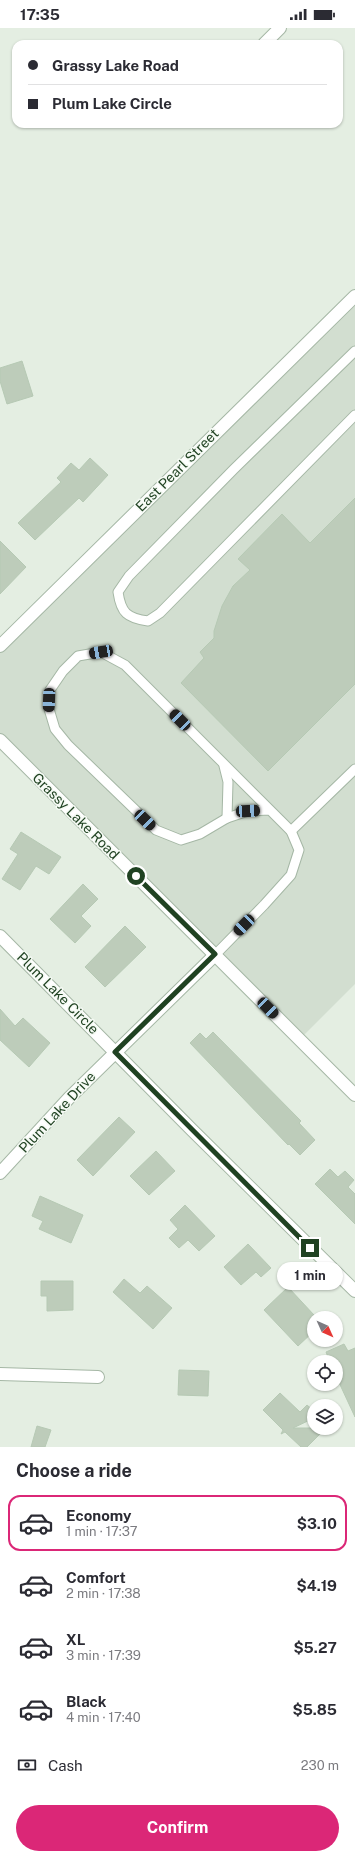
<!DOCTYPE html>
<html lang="en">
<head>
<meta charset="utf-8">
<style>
	:root { --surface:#fff; --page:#f2f2f3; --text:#2b2b33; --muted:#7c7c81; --line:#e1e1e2; --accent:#db2777 }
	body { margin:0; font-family:"Public Sans",sans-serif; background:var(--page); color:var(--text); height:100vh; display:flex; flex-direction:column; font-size:15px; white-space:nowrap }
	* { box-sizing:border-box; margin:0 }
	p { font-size:13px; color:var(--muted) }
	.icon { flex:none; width:22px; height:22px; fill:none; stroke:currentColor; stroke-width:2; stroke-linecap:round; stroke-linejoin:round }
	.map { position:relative; height:1419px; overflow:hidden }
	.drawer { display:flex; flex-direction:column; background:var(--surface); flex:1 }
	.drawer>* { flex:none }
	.hud { position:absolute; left:12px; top:12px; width:331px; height:88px; border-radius:12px; box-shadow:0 1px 3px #0004; display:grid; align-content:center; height:88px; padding:0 16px; background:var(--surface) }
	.needle { width:26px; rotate:135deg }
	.tools { position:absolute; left:307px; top:1283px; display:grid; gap:8px }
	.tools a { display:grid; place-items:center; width:36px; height:36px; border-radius:50%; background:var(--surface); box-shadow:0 1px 3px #0004; font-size:20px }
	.end { position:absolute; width:18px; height:18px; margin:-9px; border:5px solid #204222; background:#fff; box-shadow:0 0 0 2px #fff }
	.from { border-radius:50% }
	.bubble { position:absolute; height:28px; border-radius:14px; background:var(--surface); box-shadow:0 1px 3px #0004; font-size:13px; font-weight:700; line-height:28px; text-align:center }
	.car { position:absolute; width:12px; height:24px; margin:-12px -6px; border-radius:5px; box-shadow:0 0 3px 1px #0007; background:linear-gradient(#222 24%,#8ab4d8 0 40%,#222 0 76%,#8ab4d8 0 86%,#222 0) }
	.hud b { display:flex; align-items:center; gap:14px; height:38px; font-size:15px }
	.hud b+b { border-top:1px solid var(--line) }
	.hud i { width:10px; height:10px; background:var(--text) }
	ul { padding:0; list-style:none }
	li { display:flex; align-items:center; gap:12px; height:56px; margin:0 8px 6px; padding:0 8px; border:2px solid transparent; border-radius:12px }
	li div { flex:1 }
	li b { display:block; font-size:15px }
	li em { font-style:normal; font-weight:700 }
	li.current { border-color:var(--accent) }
	li>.icon { width:36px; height:36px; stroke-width:1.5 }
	h2 { padding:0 16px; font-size:18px; line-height:48px }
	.pay { display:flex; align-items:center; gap:10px; height:44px; padding:0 16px; font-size:15px }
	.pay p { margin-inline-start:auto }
	.primary-button { display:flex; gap:8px; margin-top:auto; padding:8px 16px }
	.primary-button a { flex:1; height:46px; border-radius:24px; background:var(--accent); color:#fff; font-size:16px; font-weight:700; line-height:46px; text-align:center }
	.status { display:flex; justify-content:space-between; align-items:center; height:28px; padding:0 20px; background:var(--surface); direction:ltr }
	.status svg { height:11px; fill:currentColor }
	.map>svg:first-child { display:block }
	.built { fill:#d2ded0 }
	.building { fill:#bdccba; stroke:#b6c9b4 }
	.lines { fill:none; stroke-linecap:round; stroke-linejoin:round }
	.lane-casing { stroke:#a5b7a5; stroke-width:11 }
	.street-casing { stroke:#a5b7a5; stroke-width:14 }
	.lane { stroke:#fff; stroke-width:9 }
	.street { stroke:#fff; stroke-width:12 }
	.route { stroke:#204222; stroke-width:5 }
	.labels { text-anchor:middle; stroke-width:3; stroke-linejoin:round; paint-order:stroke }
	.street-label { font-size:14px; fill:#204222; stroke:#f5faf4 }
</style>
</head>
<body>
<div class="status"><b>17:35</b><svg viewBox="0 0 49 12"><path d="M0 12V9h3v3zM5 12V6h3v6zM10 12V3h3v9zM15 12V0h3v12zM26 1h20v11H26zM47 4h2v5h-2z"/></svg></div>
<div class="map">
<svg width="355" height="1419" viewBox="0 0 355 1419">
	<rect width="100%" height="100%" fill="#e4eee2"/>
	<!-- built -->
	<path class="built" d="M 355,267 L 355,956 L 300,1011 L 0,712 L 0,618 Z"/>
	<!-- building -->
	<g class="building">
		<path d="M 22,333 L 33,368 L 7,376 L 0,353 L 0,340 Z"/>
		<path d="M 90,430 L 108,447 L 83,474 L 79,470 L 35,512 L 18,495 L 61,454 L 57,450 L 71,435 L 79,442 Z"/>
		<path d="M 355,470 L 355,656 L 268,743 L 181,655 L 204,630 L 200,624 L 214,610 L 214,603 L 222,578 L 233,558 L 250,542 L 238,531 L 282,486 L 310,515 Z"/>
		<path d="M 0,513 L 26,539 L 0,566 Z"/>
		<path d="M 21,804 L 61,829 L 49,846 L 36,838 L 20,862 L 2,851 L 18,826 L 10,821 Z"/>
		<path d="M 83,856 L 98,871 L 81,888 L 91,898 L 75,915 L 50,891 Z"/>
		<path d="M 125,898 L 146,919 L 105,959 L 85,939 Z"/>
		<path d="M 0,981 L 15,998 L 23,990 L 50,1015 L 29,1039 L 0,1012 Z"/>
		<path d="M 213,1004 L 301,1093 L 299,1095 L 315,1112 L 300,1127 L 289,1116 L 288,1117 L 190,1015 L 200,1005 L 206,1011 Z"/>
		<path d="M 119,1089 L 135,1104 L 93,1148 L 77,1132 Z"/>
		<path d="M 156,1123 L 175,1143 L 149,1167 L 130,1148 Z"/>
		<path d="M 330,1141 L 338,1149 L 345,1143 L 354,1152 L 348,1159 L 355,1166 L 355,1196 L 315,1156 Z"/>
		<path d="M 40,1168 L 83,1187 L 71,1215 L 39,1201 L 43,1193 L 32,1188 Z"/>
		<path d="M 185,1177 L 215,1208 L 199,1223 L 188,1212 L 179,1220 L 169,1210 L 178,1201 L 170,1192 Z"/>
		<path d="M 248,1216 L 271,1240 L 261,1249 L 256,1244 L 241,1257 L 224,1239 Z"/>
		<path d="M 124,1251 L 140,1265 L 147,1258 L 172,1280 L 153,1301 L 113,1264 Z"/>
		<path d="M 41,1253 L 73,1253 L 73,1282 L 47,1283 L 47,1268 L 41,1268 Z"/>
		<path d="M 288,1259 L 314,1287 L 314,1303 L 298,1318 L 264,1282 Z"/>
		<path d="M 344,1316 L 348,1323 L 355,1320 L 355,1389 L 336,1348 L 336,1334 L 330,1334 L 326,1324 Z"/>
		<path d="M 179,1342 L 209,1343 L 208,1368 L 178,1367 Z"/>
		<path d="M 280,1365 L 300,1384 L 307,1377 L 314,1383 L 314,1390 L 293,1400 L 326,1400 L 307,1419 L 301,1419 L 285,1404 L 281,1406 L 283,1402 L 263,1382 Z"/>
		<path d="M 37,1398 L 51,1402 L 45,1419 L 31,1419 Z"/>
	</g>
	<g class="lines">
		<defs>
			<g id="lane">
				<path d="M 355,323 L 234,441 L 129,548 L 118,564 C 121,585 127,590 148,593 L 160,585 L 355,387"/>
				<path d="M 224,738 L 228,754 L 227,790"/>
				<path d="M 291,803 L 355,741"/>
				<path d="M 215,927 L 264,877 L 291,847 L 299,822 L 291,803 L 125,637 L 101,624 L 78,628 L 63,643 L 50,662 L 49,681 L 55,701 L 68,717 L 156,802 L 181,812 L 200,806 L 227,790 L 248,783 L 269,782"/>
			</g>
			<g id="street">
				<path d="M 264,16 L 280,0"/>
				<path d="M 0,618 L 355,268"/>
				<path d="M 0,712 L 355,1067"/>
				<path d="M 0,908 L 192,1102 L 355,1263"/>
				<path d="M 0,1145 L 69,1070 L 215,927"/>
				<path d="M 0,1346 L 98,1349"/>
			</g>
		</defs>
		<!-- lane casing -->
		<use href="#lane" class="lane-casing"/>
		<!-- street casing -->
		<use href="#street" class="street-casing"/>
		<!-- lane -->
		<use href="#lane" class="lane"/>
		<!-- street -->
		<use href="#street" class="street"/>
	</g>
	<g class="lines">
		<!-- route -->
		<path class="route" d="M 136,848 L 215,926 L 115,1024 L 310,1220"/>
	</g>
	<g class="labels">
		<!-- street labels -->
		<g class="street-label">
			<text transform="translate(177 442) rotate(-45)" y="5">East Pearl Street</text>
			<text transform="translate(76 788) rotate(45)" y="5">Grassy Lake Road</text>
			<text transform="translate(58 965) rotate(45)" y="5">Plum Lake Circle</text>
			<text transform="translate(57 1084) rotate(-47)" y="5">Plum Lake Drive</text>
		</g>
	</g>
</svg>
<div class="tools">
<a><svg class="needle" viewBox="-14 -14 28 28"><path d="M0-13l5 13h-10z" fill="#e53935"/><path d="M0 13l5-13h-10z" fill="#7c7c81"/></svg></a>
<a><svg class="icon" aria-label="locate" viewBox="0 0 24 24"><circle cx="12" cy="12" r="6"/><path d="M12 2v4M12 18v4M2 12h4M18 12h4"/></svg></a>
<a><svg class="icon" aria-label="layers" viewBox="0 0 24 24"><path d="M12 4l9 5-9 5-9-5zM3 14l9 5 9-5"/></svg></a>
</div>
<i class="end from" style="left:136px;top:848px"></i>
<i class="end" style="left:310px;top:1220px"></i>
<div class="bubble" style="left:277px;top:1234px;width:66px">1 min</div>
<i class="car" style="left:101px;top:624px;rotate:260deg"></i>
<i class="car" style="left:49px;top:672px;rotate:182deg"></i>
<i class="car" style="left:180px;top:692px;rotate:315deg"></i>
<i class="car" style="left:248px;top:783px;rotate:87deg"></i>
<i class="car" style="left:145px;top:792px;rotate:134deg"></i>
<i class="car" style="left:244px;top:897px;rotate:225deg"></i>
<i class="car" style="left:268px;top:980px;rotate:135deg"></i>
<div class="hud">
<b><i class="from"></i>Grassy Lake Road</b>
<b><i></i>Plum Lake Circle</b>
</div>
</div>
<section class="drawer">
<h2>Choose a ride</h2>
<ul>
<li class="current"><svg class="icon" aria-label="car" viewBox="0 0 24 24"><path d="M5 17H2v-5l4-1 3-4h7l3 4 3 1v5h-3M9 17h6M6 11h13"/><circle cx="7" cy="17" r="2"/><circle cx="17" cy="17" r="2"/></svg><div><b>Economy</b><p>1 min · 17:37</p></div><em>$3.10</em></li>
<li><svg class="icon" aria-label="car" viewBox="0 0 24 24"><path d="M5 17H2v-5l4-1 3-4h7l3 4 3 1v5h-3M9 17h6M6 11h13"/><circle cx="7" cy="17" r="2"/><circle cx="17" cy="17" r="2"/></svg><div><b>Comfort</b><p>2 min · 17:38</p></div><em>$4.19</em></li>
<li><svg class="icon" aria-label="car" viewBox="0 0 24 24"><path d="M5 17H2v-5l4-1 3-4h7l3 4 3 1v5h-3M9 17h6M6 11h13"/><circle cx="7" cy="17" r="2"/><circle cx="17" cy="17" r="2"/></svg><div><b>XL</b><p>3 min · 17:39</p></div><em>$5.27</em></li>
<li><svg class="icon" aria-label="car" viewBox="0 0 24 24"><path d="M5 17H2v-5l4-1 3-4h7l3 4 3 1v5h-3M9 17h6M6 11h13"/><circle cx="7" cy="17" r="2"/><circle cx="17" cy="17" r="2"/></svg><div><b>Black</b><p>4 min · 17:40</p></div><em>$5.85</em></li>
</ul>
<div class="pay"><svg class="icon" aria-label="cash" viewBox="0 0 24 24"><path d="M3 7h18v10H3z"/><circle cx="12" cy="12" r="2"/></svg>Cash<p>230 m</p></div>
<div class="primary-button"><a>Confirm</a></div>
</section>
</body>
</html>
